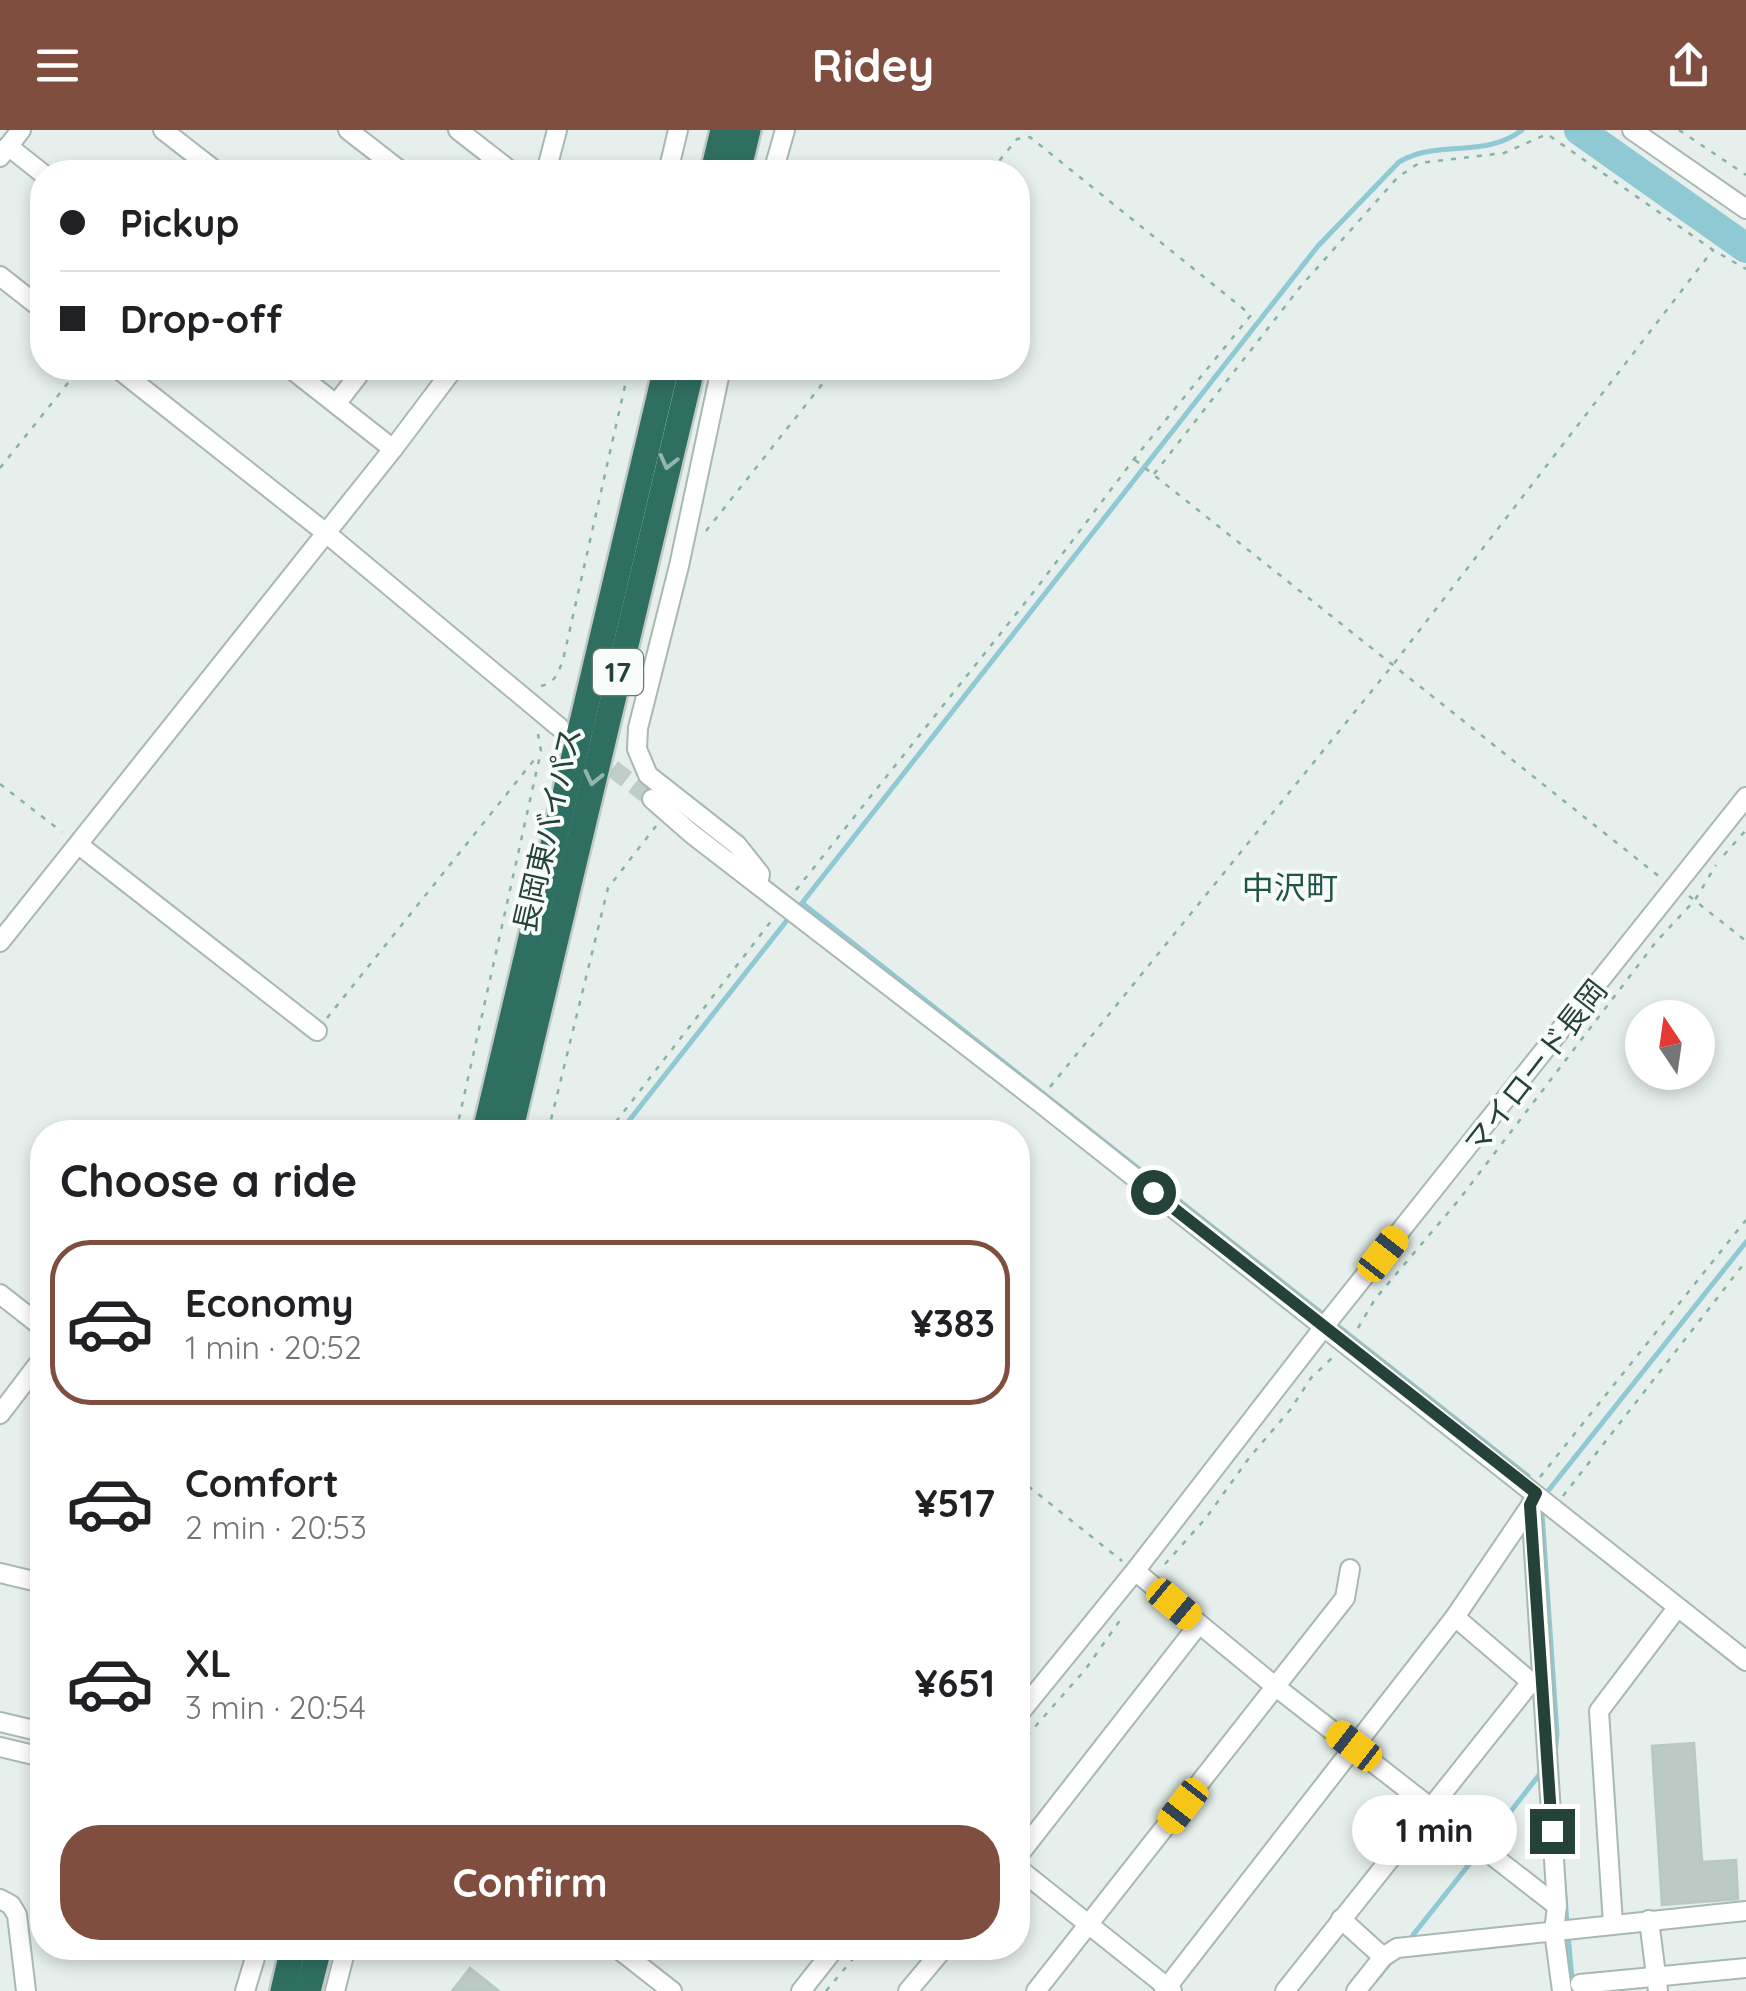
<!DOCTYPE html>
<html lang="en">
<head>
<meta charset="utf-8">
<style>
	:root { --surface:#fff; --page:#f6f6f6; --text:#202124; --muted:#757577; --line:#e0e0e0; --accent:#7f4e3f }
	body { margin:0; font-family:Quicksand,"Noto Sans JP",sans-serif; background:var(--page); color:var(--text); height:100vh; display:flex; flex-direction:column; font-size:38px; white-space:nowrap }
	* { box-sizing:border-box; margin:0 }
	p { font-size:32px; color:var(--muted) }
	.icon { flex:none; width:55px; height:55px; fill:none; stroke:currentColor; stroke-width:2; stroke-linecap:round; stroke-linejoin:round }
	.map { position:relative; flex:1; overflow:hidden }
	.side { position:absolute; left:30px; top:990px; width:1000px; height:840px; display:flex; flex-direction:column; background:var(--surface); border-radius:40px; box-shadow:0 5px 15px #0003 }
	.side>* { flex:none }
	.top-card { position:absolute; left:30px; top:30px; width:1000px; height:220px; border-radius:40px; box-shadow:0 5px 15px #0003; display:grid; align-content:center; height:220px; padding:0 30px; background:var(--surface) }
	.needle { width:65px; rotate:347deg }
	.controls { position:absolute; left:1625px; top:870px; display:grid; gap:20px }
	.controls a { display:grid; place-items:center; width:90px; height:90px; border-radius:50%; background:var(--surface); box-shadow:0 5px 15px #0003; font-size:50px }
	.end { position:absolute; width:45px; height:45px; margin:-22px; border:12px solid #24423a; background:#fff; box-shadow:0 0 0 5px #fff }
	.from { border-radius:50% }
	.bubble { position:absolute; height:70px; border-radius:35px; background:var(--surface); box-shadow:0 5px 15px #0003; font-size:32px; font-weight:700; line-height:70px; text-align:center }
	.car { position:absolute; width:30px; height:60px; margin:-30px -15px; border-radius:12px; box-shadow:0 0 8px 2px #0007; background:linear-gradient(#f5c518 24%,#345 0 40%,#f5c518 0 76%,#345 0 86%,#f5c518 0) }
	.top-card b { display:flex; align-items:center; gap:35px; height:95px; font-size:38px }
	.top-card b+b { border-top:2px solid var(--line) }
	.top-card i { width:25px; height:25px; background:var(--text) }
	ul { padding:0; list-style:none }
	li { display:flex; align-items:center; gap:30px; height:165px; margin:0 20px 15px; padding:0 10px; border:5px solid transparent; border-radius:40px }
	li div { flex:1 }
	li b { display:block; font-size:38px }
	li em { font-style:normal; font-weight:700 }
	li.selected { border-color:var(--accent) }
	li>.icon { width:90px; height:90px; stroke-width:1.5 }
	h2 { padding:0 30px; font-size:45px; line-height:120px }
	.primary-button { display:flex; gap:20px; margin-top:auto; padding:20px 30px }
	.primary-button a { flex:1; height:115px; border-radius:40px; background:var(--accent); color:#fff; font-size:40px; font-weight:700; line-height:115px; text-align:center }
	header { display:flex; justify-content:space-between; align-items:center; height:130px; padding:0 30px; background:var(--accent); color:#fff; font-size:45px; font-weight:700 }
	.map>svg:first-child { display:block }
	.lines { fill:none; stroke-linecap:round; stroke-linejoin:round }
	.stream { stroke:#8ec9d4; stroke-width:5 }
	.river { stroke:#8ec9d4; stroke-width:30 }
	.building { fill:#bbcac4; stroke:#b8c9c2; stroke-width:2.5 }
	.minor-tunnel { stroke:#bfccc8; stroke-width:18; stroke-dasharray:18 9; stroke-linecap:butt }
	.minor-casing { stroke:#a8b8b2; stroke-width:22 }
	.highway-casing { stroke:#c2cac8; stroke-width:30 }
	.path { stroke:#86b3a5; stroke-width:2.5; stroke-dasharray:5 8; stroke-linecap:butt }
	.minor { stroke:#fff; stroke-width:18 }
	.highway { stroke:#2f6f62; stroke-width:25 }
	.oneway { stroke:#93b5ae }
	.route { stroke:#24423a; stroke-width:12 }
	.labels { text-anchor:middle; stroke-width:8; stroke-linejoin:round; paint-order:stroke }
	.shield { fill:#f7fbf9; stroke:#637a73; stroke-width:2.5 }
	.shield-label { font-size:28px; font-weight:bold; fill:#24423a }
	.street-label { font-size:30px; fill:#24423a; stroke:#f7fbf9 }
	.neighbourhood-label { font-size:32px; fill:#1f5548; stroke:#f7fbf9 }
</style>
</head>
<body>
<header><svg class="icon" aria-label="menu" viewBox="0 0 24 24"><path d="M4 6h16M4 12h16M4 18h16"/></svg>Ridey<svg class="icon" aria-label="share" viewBox="0 0 24 24"><path d="M12 15V3M7 8l5-5 5 5M5 13v7h14v-7"/></svg></header>
<div class="map">
<svg width="1746" height="1861" viewBox="0 0 1746 1861">
	<rect width="100%" height="100%" fill="#e6efeb"/>
	<g class="lines">
		<!-- stream -->
		<g class="stream">
			<path d="M 1522,0 C 1485,29 1437,9 1399,32 L 1318,116 L 802,773 L 1528,1346"/>
			<path d="M 620,1002 L 788,789"/>
			<path d="M 1548,1361 L 1746,1112"/>
			<path d="M 1542,1383 L 1557,1604 L 1555,1624"/>
			<path d="M 1487,1712 L 1539,1645"/>
			<path d="M 1564,1754 L 1567,1793"/>
			<path d="M 1568,1804 L 1573,1861"/>
			<path d="M 1413,1805 L 1479,1722"/>
			<path d="M 1375,1851 L 1394,1828"/>
		</g>
		<!-- river -->
		<path class="river" d="M 1579,0 L 1746,118"/>
	</g>
	<!-- building -->
	<g class="building">
		<path d="M 1694,1613 L 1702,1732 L 1736,1730 L 1738,1769 L 1662,1775 L 1652,1616 Z"/>
		<path d="M 470,1838 L 499,1861 L 452,1861 Z"/>
	</g>
	<g class="lines">
		<!-- minor-tunnel -->
		<path class="minor-tunnel" d="M 591,622 L 652,669"/>
		<defs>
			<g id="minor">
				<path d="M 163,0 L 217,42"/>
				<path d="M 348,0 L 402,42"/>
				<path d="M 458,0 L 512,42"/>
				<path d="M 1632,0 L 1746,79"/>
				<path d="M 8,16 L 42,43"/>
				<path d="M 0,27 L 21,0"/>
				<path d="M 546,42 L 557,0"/>
				<path d="M 668,42 L 678,0"/>
				<path d="M 773,42 L 785,0"/>
				<path d="M 0,146 L 42,179"/>
				<path d="M 117,238 L 326,403 L 559,597"/>
				<path d="M 290,238 L 393,319"/>
				<path d="M 721,238 L 679,436 L 638,598 L 637,619 L 648,645 L 737,715 L 760,744 L 758,755"/>
				<path d="M 336,274 L 364,238"/>
				<path d="M 652,669 L 692,704 L 1038,971 L 1746,1531"/>
				<path d="M 79,715 L 317,901"/>
				<path d="M 0,812 L 393,319 L 454,238"/>
				<path d="M 0,1164 L 42,1197"/>
				<path d="M 0,1284 L 42,1229"/>
				<path d="M 1531,1374 L 1557,1776 L 1554,1801 L 1562,1861"/>
				<path d="M 1135,1441 L 1276,1557 L 1557,1776"/>
				<path d="M 0,1443 L 42,1453"/>
				<path d="M 1455,1487 L 1531,1552"/>
				<path d="M 1018,1585 L 1135,1441 L 1327,1193 L 1746,667"/>
				<path d="M 0,1592 L 42,1602"/>
				<path d="M 0,1617 L 42,1627"/>
				<path d="M 1018,1726 L 1199,1494"/>
				<path d="M 1018,1738 L 1172,1861"/>
				<path d="M 0,1769 L 11,1775 L 17,1785 L 26,1861"/>
				<path d="M 1341,1789 L 1383,1827"/>
				<path d="M 1649,1790 L 1658,1861"/>
				<path d="M 1613,1794 L 1599,1581 L 1677,1478"/>
				<path d="M 617,1818 L 672,1861"/>
				<path d="M 1580,1854 L 1746,1838"/>
				<path d="M 245,1861 L 258,1818"/>
				<path d="M 335,1861 L 346,1818"/>
				<path d="M 801,1861 L 835,1818"/>
				<path d="M 908,1861 L 944,1818"/>
				<path d="M 1036,1861 L 1345,1468 L 1350,1439"/>
				<path d="M 1164,1861 L 1455,1487 L 1531,1375"/>
				<path d="M 1285,1861 L 1531,1552 L 1542,1551"/>
				<path d="M 1356,1861 L 1383,1827 L 1397,1818 L 1746,1781"/>
			</g>
			<g id="highway">
				<path d="M 713,42 L 723,0"/>
				<path d="M 738,42 L 748,0"/>
				<path d="M 485,1002 L 666,238"/>
				<path d="M 510,1002 L 692,238"/>
				<path d="M 283,1861 L 293,1818"/>
				<path d="M 308,1861 L 319,1818"/>
			</g>
		</defs>
		<!-- minor casing -->
		<use href="#minor" class="minor-casing"/>
		<!-- highway casing -->
		<use href="#highway" class="highway-casing"/>
		<!-- path -->
		<g class="path">
			<path d="M 1679,0 L 1746,45"/>
			<path d="M 1135,330 L 1661,748"/>
			<path d="M 0,338 L 80,238"/>
			<path d="M 1154,344 L 1301,156 L 1398,47 L 1419,33 L 1504,23 L 1547,4 L 1713,120 L 1746,139"/>
			<path d="M 706,401 L 835,238"/>
			<path d="M 541,556 C 555,553 558,543 563,530 L 629,238"/>
			<path d="M 0,654 L 62,702"/>
			<path d="M 1724,725 L 1746,700"/>
			<path d="M 796,760 L 1036,459 L 1134,329 L 1251,185 L 1030,7 L 1017,9 L 990,42"/>
			<path d="M 1689,766 L 1746,811"/>
			<path d="M 327,888 L 538,625"/>
			<path d="M 1050,957 L 1392,536 L 1713,120"/>
			<path d="M 456,1002 L 541,621 L 538,604"/>
			<path d="M 548,1002 L 608,758 L 656,696"/>
			<path d="M 608,1002 L 772,790"/>
			<path d="M 1358,1198 L 1375,1169 L 1458,1071 L 1656,812 L 1695,770 L 1716,735"/>
			<path d="M 1540,1347 L 1746,1090"/>
			<path d="M 1018,1348 L 1122,1431"/>
			<path d="M 1563,1366 L 1746,1131"/>
			<path d="M 1165,1434 L 1206,1388 L 1249,1328 L 1290,1280 L 1311,1248 L 1333,1227"/>
			<path d="M 1018,1616 L 1085,1540 L 1123,1486"/>
			<path d="M 826,1861 L 862,1818"/>
		</g>
		<!-- minor -->
		<use href="#minor" class="minor"/>
		<!-- highway -->
		<use href="#highway" class="highway"/>
	</g>
	<!-- one-way arrows -->
	<defs><path id="oneway-chevron" d="M-2-3.5L2.5 0L-2 3.5" fill="none" stroke-width="1.6" stroke-linecap="round" stroke-linejoin="round" transform="scale(2.5)"/></defs>
	<g class="oneway">
		<use href="#oneway-chevron" transform="translate(668 332) rotate(104)"/>
		<use href="#oneway-chevron" transform="translate(593 648) rotate(103)"/>
	</g>
	<g class="lines">
		<!-- route -->
		<path class="route" d="M 1153,1062 L 1536,1363 L 1530,1375 L 1552,1701"/>
	</g>
	<g class="labels">
		<!-- shield labels -->
		<rect class="shield" x="593" y="519" width="50" height="46" rx="8"/>
		<g class="shield-label">
			<text x="618" y="552">17</text>
		</g>
		<!-- street labels -->
		<g class="street-label">
			<text transform="translate(548 700) rotate(-77)" y="10">長岡東バイパス</text>
			<text transform="translate(1536 937) rotate(-52)" y="10">マイロード長岡</text>
		</g>
		<!-- neighbourhood labels -->
		<g class="neighbourhood-label">
			<text x="1290" y="769">中沢町</text>
		</g>
	</g>
</svg>
<div class="controls">
<a><svg class="needle" viewBox="-14 -14 28 28"><path d="M0-13l5 13h-10z" fill="#e53935"/><path d="M0 13l5-13h-10z" fill="#757577"/></svg></a>
</div>
<i class="end from" style="left:1153px;top:1062px"></i>
<i class="end" style="left:1552px;top:1701px"></i>
<div class="bubble" style="left:1352px;top:1665px;width:165px">1 min</div>
<i class="car" style="left:1383px;top:1124px;rotate:38deg"></i>
<i class="car" style="left:1174px;top:1474px;rotate:130deg"></i>
<i class="car" style="left:1354px;top:1616px;rotate:308deg"></i>
<i class="car" style="left:1183px;top:1676px;rotate:218deg"></i>
<div class="top-card">
<b><i class="from"></i>Pickup</b>
<b><i></i>Drop-off</b>
</div>
<section class="side">
<h2>Choose a ride</h2>
<ul>
<li class="selected"><svg class="icon" aria-label="car" viewBox="0 0 24 24"><path d="M5 17H2v-5l4-1 3-4h7l3 4 3 1v5h-3M9 17h6M6 11h13"/><circle cx="7" cy="17" r="2"/><circle cx="17" cy="17" r="2"/></svg><div><b>Economy</b><p>1 min · 20:52</p></div><em>¥383</em></li>
<li><svg class="icon" aria-label="car" viewBox="0 0 24 24"><path d="M5 17H2v-5l4-1 3-4h7l3 4 3 1v5h-3M9 17h6M6 11h13"/><circle cx="7" cy="17" r="2"/><circle cx="17" cy="17" r="2"/></svg><div><b>Comfort</b><p>2 min · 20:53</p></div><em>¥517</em></li>
<li><svg class="icon" aria-label="car" viewBox="0 0 24 24"><path d="M5 17H2v-5l4-1 3-4h7l3 4 3 1v5h-3M9 17h6M6 11h13"/><circle cx="7" cy="17" r="2"/><circle cx="17" cy="17" r="2"/></svg><div><b>XL</b><p>3 min · 20:54</p></div><em>¥651</em></li>
</ul>
<div class="primary-button"><a>Confirm</a></div>
</section>
</div>
</body>
</html>
